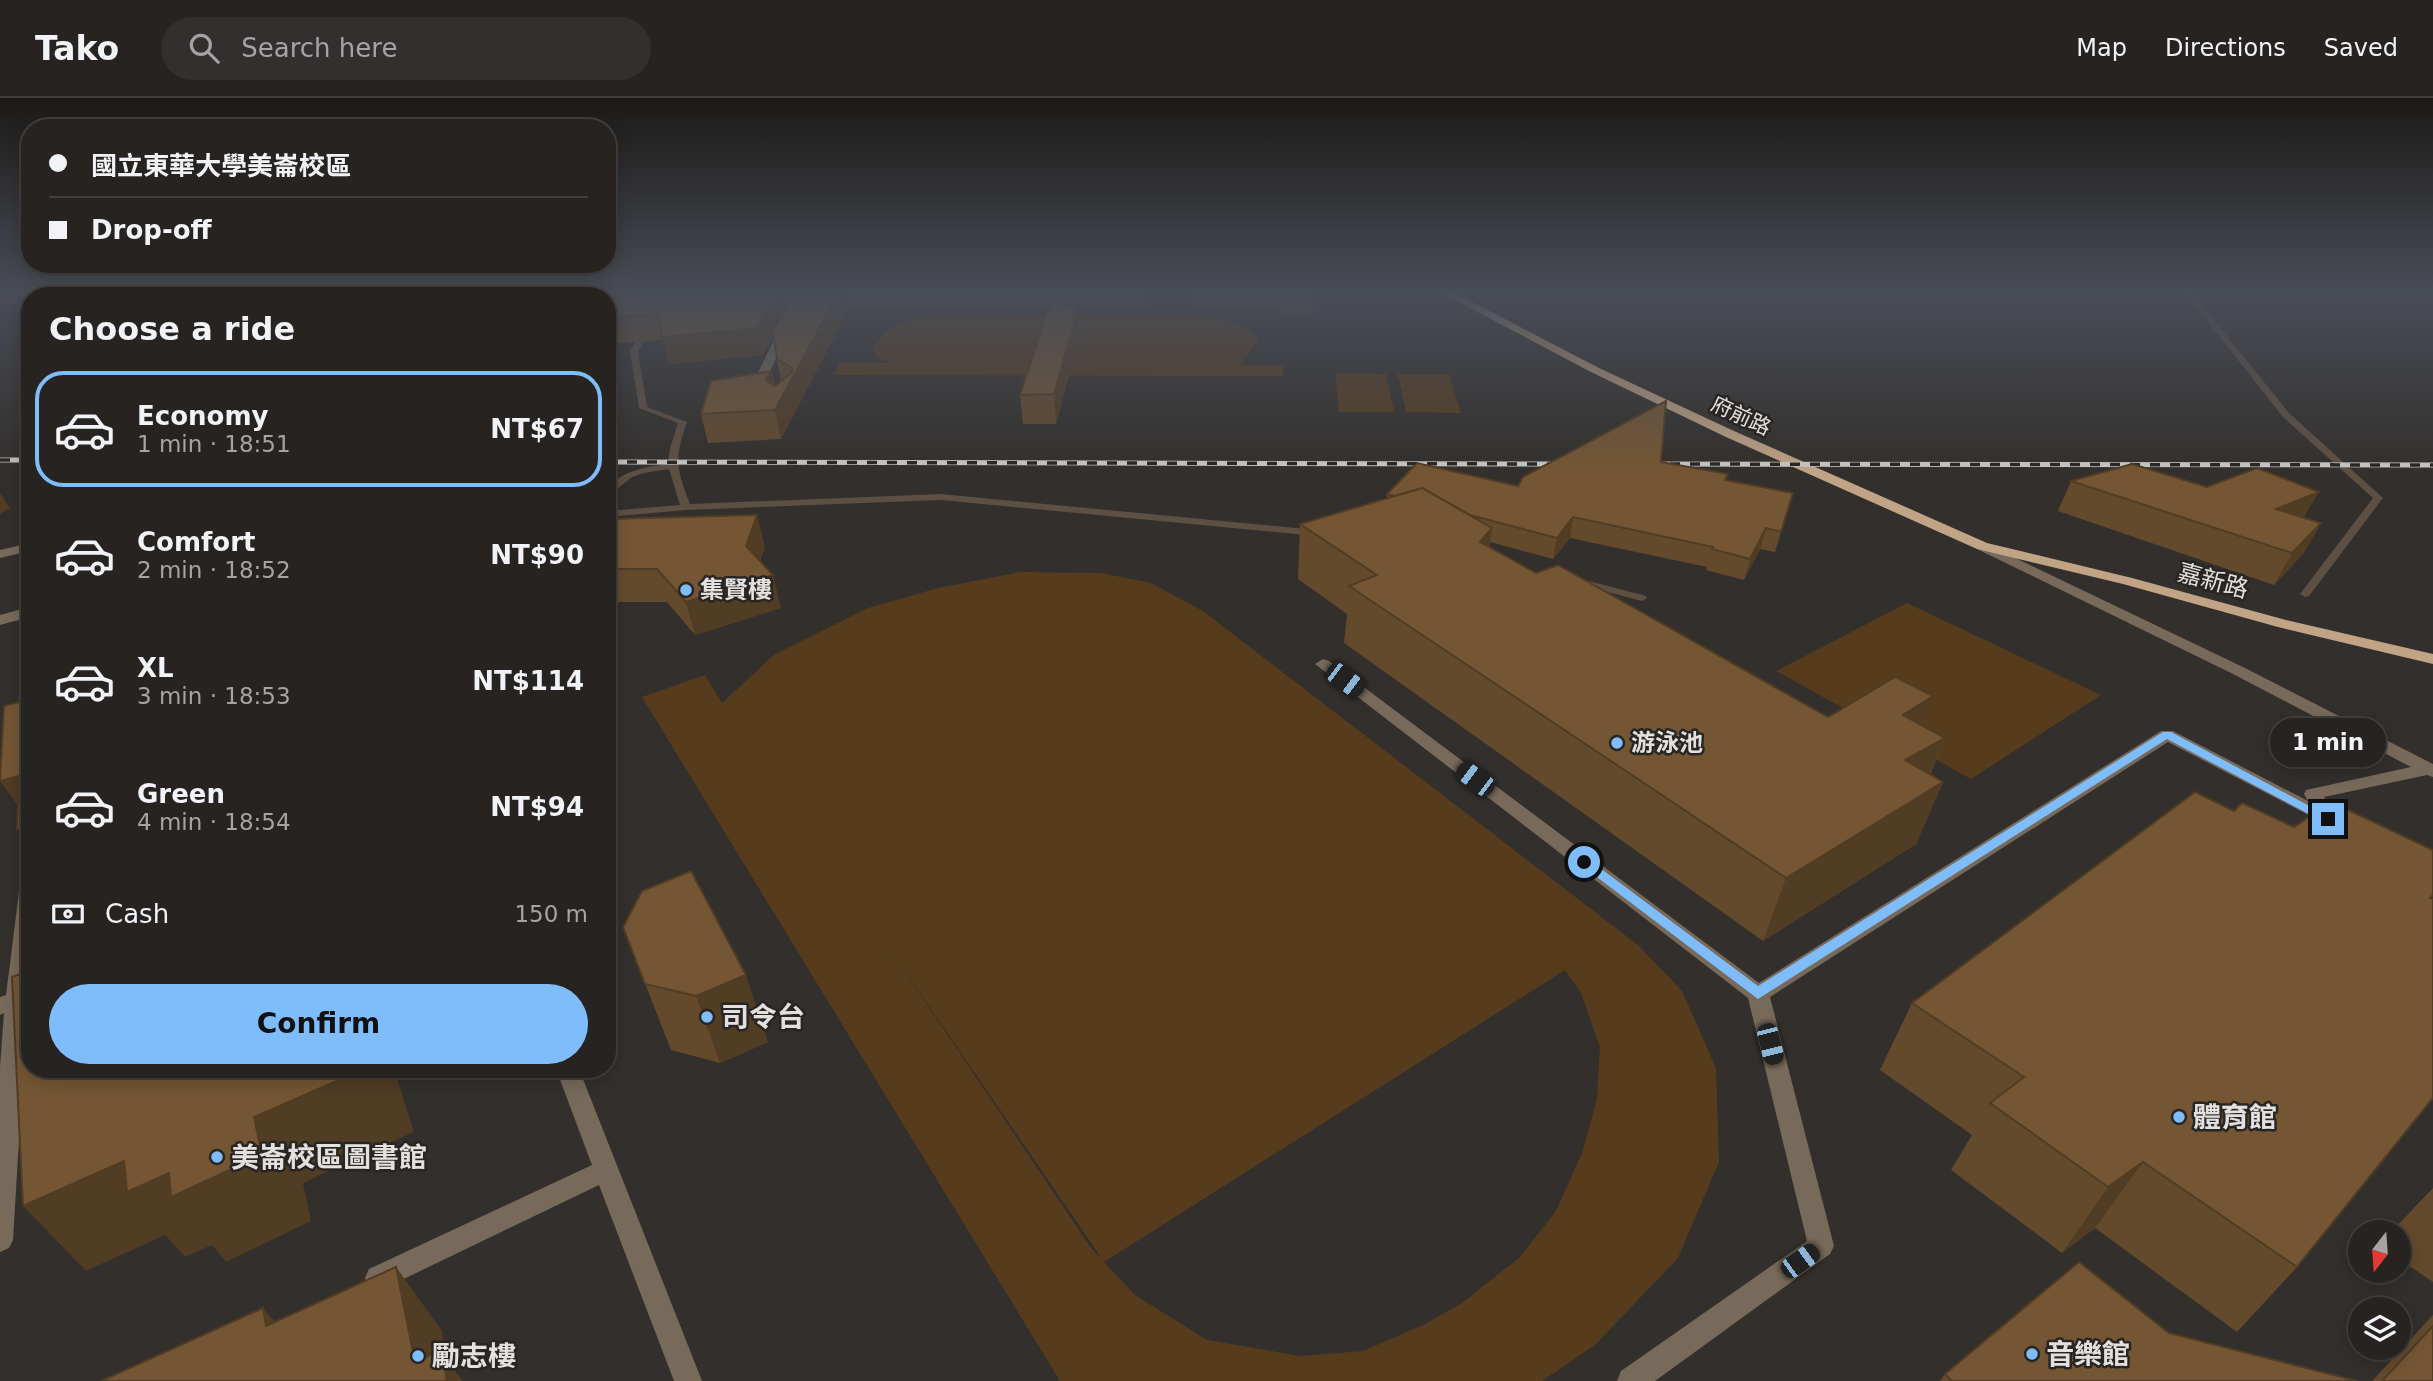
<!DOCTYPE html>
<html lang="en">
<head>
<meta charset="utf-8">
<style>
	:root { --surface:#262321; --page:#322f2e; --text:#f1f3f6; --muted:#a4a4a5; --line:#42403f; --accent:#7fbdfa }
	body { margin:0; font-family:"DejaVu Sans","Noto Sans TC",sans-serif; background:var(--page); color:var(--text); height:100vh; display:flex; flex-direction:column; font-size:26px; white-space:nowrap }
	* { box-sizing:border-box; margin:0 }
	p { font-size:23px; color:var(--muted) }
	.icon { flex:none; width:38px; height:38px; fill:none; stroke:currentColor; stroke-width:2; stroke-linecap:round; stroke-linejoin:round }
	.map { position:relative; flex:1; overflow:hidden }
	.drawer { position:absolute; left:21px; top:189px; width:595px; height:791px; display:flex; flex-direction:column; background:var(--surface); border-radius:28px; box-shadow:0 4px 18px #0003,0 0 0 2px var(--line) }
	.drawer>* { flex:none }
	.banner { position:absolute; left:21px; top:21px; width:595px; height:154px; border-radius:28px; box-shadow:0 4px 18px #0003,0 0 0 2px var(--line); display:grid; align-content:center; height:154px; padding:0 28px; background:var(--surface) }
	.needle { width:46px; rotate:197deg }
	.tools { position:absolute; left:2348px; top:1122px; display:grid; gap:14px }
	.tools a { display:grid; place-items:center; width:63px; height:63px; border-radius:50%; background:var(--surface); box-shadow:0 4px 18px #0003,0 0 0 2px var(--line); font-size:35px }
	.end { position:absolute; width:32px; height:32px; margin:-16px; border:9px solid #7fbdfa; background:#111; box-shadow:0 0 0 4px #111 }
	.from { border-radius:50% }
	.bubble { position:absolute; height:49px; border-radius:24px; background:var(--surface); box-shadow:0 4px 18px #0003,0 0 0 2px var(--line); font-size:23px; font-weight:600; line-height:49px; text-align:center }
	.car { position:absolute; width:21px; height:42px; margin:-21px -10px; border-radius:9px; box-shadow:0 0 5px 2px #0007; background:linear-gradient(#222 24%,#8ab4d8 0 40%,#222 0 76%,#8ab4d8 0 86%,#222 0) }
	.banner b { display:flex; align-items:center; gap:24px; height:66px; font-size:26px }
	.banner b+b { border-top:2px solid var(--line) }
	.banner i { width:18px; height:18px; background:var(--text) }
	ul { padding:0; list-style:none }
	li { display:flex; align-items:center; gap:21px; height:116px; margin:0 14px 10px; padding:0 14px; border:4px solid transparent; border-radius:28px }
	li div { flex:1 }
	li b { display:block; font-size:26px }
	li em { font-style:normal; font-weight:600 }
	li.on { border-color:var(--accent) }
	li>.icon { width:63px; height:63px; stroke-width:1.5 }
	h2 { padding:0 28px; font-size:32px; line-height:84px }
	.pay { display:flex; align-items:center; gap:18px; height:77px; padding:0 28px; font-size:26px }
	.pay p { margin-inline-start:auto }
	.button { display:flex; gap:14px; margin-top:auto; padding:14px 28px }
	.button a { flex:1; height:80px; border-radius:42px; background:var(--accent); color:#111; font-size:28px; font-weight:600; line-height:80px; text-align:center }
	header { display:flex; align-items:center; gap:42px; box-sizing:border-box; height:98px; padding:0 35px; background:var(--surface); border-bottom:2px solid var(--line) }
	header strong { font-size:33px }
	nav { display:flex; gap:38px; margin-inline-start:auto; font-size:24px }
	.search { width:490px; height:63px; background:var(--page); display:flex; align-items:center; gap:18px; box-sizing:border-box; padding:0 24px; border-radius:38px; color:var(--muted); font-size:26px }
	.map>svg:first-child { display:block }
	.green { fill:#563c1d; fill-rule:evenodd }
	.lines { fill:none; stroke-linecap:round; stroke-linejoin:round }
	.stream { fill:#5e4f43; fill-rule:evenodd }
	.minor { fill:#786a5b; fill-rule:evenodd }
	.major { fill:#c0a485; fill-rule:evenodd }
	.rail-casing { stroke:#cac8c5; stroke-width:5 }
	.rail { stroke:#282522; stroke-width:3.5; stroke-dasharray:10; stroke-linecap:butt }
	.wall { fill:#644a2d }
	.shaded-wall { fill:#513c24 }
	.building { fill:#745634; stroke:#513c24; stroke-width:2 }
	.route { fill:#7fbdfa }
	.poi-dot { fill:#7fbdfa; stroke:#282522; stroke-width:2.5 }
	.labels { text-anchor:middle; stroke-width:5; stroke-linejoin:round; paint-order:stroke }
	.far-street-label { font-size:21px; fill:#e3e1df; stroke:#282522 }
	.street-label { font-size:24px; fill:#e3e1df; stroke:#282522 }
	.poi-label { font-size:24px; font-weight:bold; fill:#e3e1df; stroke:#282522; text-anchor:start }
	.near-poi-label { font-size:28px; font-weight:bold; fill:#e3e1df; stroke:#282522; text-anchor:start }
</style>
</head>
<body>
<header>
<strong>Tako</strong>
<div class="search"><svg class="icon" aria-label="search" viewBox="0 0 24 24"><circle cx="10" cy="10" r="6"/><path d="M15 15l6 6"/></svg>Search here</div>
<nav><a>Map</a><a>Directions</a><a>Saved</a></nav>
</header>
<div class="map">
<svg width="2433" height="1283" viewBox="0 0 2433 1283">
	<rect width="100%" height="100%" fill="#322f2c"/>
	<!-- green -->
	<g class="green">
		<path d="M 930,217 L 1193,218 C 1217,222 1243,222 1259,241 L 1240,267 L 1284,267 L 1283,278 L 834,277 L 839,265 L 894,265 L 878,260 L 873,252 C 880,229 910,222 930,217 Z"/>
		<path d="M 1335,275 L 1386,276 L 1394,314 L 1339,314 Z"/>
		<path d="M 1398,276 L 1449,276 L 1461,315 L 1406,314 Z"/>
		<path d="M 1020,474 L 1101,475 L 1151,485 L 1203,513 L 1638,847 L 1682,893 L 1716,970 L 1719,1064 L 1678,1160 L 1595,1247 L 1542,1283 L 1060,1283 L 642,599 L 705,577 L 722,605 L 775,556 L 868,510 L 938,490 ZM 887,847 L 1100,1158 L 1100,1159 L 1091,1150 ZM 1565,872 L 1581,895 L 1600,949 L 1597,1001 L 1582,1055 L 1556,1113 L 1519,1160 L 1462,1205 L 1425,1226 L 1363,1253 L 1301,1258 L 1207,1242 L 1135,1197 L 1104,1164 Z"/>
		<path d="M 1907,505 L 2101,597 L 1971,681 L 1776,573 Z"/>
	</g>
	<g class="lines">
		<!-- stream -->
		<g class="stream">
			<path d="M 2186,196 L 2193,196 L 2289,315 L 2383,400 L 2309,498 L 2305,499 L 2300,496 L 2373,400 L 2283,319 Z"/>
			<path d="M 644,230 L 651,232 L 638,253 L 647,309 L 687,324 C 674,361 676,370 690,406 L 941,396 L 1316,432 L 1321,435 L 1316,438 L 941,402 L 686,412 L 607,419 L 607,413 L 680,407 L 669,371 L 644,375 L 632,379 L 607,399 L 607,390 C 625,372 644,369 668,366 L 670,350 L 678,325 L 639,310 L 630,253 Z"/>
			<path d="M 1581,481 L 1646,498 L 1647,500 L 1642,503 L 1577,486 L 1577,482 Z"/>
		</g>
		<!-- minor -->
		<g class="minor">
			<path d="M 796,196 L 806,196 L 766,282 L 778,289 L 768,291 L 754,283 Z"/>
			<path d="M 1982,444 L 2245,570 L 2433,666 L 2433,679 L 2427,677 L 2324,699 L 2337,721 L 2335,725 L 2328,727 L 2168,644 L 1770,899 L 1834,1148 L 1830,1156 L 1655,1283 L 1617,1283 L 1621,1273 L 1807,1143 L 1748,900 L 1315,566 L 1323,561 L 1329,563 L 1759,885 L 2161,633 L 2173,633 L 2308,703 L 2304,696 L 2306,692 L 2411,669 L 2233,576 L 1977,451 L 1975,448 Z"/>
			<path d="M 30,445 L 30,453 L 0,460 L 0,452 Z"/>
			<path d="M 30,509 L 30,519 L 0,527 L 0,517 Z"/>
			<path d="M 30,779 L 30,906 L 27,907 L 13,1142 L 9,1150 L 0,1154 L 0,969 L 4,915 L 0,917 L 0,899 L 6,897 L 20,786 L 23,781 Z"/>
			<path d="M 556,971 L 579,971 L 702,1283 L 674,1283 L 599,1087 L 387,1189 L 378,1192 L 369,1189 L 365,1180 L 369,1171 L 592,1067 Z"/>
		</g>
		<!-- major -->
		<path class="major" d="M 1444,196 L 1457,196 L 1599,270 L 1734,333 L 1987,445 L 2132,480 L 2286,522 L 2433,556 L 2433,566 L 2278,529 L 2123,486 L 1977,451 L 1726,339 L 1591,274 Z"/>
		<defs>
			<g id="rail">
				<path d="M 0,362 L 30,362"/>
				<path d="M 607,364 L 1566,366"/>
				<path d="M 1650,366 L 2433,367"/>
			</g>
		</defs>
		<!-- rail casing -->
		<use href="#rail" class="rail-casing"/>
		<!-- rail -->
		<use href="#rail" class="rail"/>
	</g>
	<!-- wall -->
	<g class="wall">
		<path d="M 109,196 L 1149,196 L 1146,209 L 1070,209 L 1078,211 L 1079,238 L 1056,326 L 1023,326 L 1020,297 L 1050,209 L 850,208 L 781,341 L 708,345 L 701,316 L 772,273 L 775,288 L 781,283 L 777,261 L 774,236 L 763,257 L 669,266 L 663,242 L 607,246 L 607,198 L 110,198 Z"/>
		<path d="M 1192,196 L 1314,196 L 1313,217 L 1281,217 L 1280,209 L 1192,209 Z"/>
		<path d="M 1661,364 L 1728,376 L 1726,382 L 1793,395 L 1775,454 L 1760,451 L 1744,482 L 1706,472 L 1707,469 L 1570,440 L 1553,461 L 1490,444 L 1490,449 L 1536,475 L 1828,619 L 1933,598 L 1921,627 L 1945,640 L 1930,677 L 1943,684 L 1916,746 L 1763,843 L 1344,545 L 1347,516 L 1298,481 L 1300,426 L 1387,401 L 1387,396 L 1518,388 Z"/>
		<path d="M 2071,383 L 2304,419 L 2321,425 L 2303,456 L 2274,487 L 2058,413 Z"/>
		<path d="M 607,421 L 765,449 L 760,463 L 781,510 L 695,537 L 667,504 L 607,504 Z"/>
		<path d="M 2234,713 L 2297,1169 L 2237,1234 L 2095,1130 L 2062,1155 L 1951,1072 L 1972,1037 L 1880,972 L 1912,905 Z"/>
		<path d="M 623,829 L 768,944 L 720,965 L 671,952 Z"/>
		<path d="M 2433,1090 L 2433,1184 L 2399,1161 L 2399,1134 L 2391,1134 Z"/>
		<path d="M 2433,1217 L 2433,1283 L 2372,1283 Z"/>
		<path d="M 2169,1235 L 2357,1283 L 1940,1283 L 1945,1276 Z"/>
	</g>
	<!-- shaded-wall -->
	<g class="shaded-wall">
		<path d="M 775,196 L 793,196 L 763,257 L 669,266 L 662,239 Z"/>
		<path d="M 838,196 L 848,196 L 850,208 L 781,341 L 775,312 Z"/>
		<path d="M 1146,196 L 1149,196 L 1146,209 Z"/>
		<path d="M 1078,211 L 1079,238 L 1056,326 L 1054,296 Z"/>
		<path d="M 772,273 L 778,301 L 766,282 Z"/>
		<path d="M 2319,394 L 2301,424 L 2276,411 Z"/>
		<path d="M 0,395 L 10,410 L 0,416 Z"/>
		<path d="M 757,417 L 765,449 L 754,480 L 746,448 Z"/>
		<path d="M 1573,419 L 1570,440 L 1553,461 L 1557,440 Z"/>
		<path d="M 2321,425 L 2303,456 L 2274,487 L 2292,455 Z"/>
		<path d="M 1492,430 L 1485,485 L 1480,444 Z"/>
		<path d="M 1766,430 L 1760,451 L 1744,482 L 1750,461 Z"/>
		<path d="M 773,477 L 781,510 L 695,537 L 686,504 Z"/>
		<path d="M 1933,598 L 1908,659 L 1903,617 Z"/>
		<path d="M 1945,640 L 1920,698 L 1943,684 L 1916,746 L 1763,843 L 1786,780 L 1905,662 Z"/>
		<path d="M 19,678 L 30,724 L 0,683 Z"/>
		<path d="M 30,727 L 30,748 L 17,731 Z"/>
		<path d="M 746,877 L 768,944 L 720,965 L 696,898 Z"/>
		<path d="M 364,971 L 394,971 L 414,1034 L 303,1085 L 311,1123 L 226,1164 L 212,1147 L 185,1159 L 165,1137 L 86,1173 L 23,1108 L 124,1063 L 254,1019 Z"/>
		<path d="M 2143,1064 L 2095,1130 L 2062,1155 L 2108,1089 Z"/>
		<path d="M 396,1169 L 442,1233 L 447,1262 L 463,1283 L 428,1283 L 415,1264 Z"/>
		<path d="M 263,1210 L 317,1274 L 266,1228 Z"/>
	</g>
	<!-- building -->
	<g class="building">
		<path d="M 286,196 L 775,196 L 758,230 L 662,239 L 659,216 L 607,219 L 607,198 L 284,198 Z"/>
		<path d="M 792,196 L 838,196 L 775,312 L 701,316 L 711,283 L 772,273 L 766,282 L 775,288 L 792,274 L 792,270 L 777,261 L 773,234 Z"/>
		<path d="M 1051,204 L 1078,211 L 1054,296 L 1020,297 Z"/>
		<path d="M 1666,303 L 1661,364 L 1728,376 L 1725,382 L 1793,395 L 1781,434 L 1766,430 L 1750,461 L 1712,451 L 1713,449 L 1573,419 L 1557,440 L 1470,417 L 1422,390 L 1395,398 L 1387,396 L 1417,365 L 1518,388 L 1523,379 Z"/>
		<path d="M 2132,366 L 2207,389 L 2257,370 L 2319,394 L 2276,411 L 2321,425 L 2292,455 L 2071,383 Z"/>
		<path d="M 1422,390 L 1492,430 L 1480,444 L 1536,475 L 1558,467 L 1828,619 L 1895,579 L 1933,598 L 1903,617 L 1945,640 L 1905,662 L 1943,684 L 1786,780 L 1349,488 L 1377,477 L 1300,426 Z"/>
		<path d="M 757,417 L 746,448 L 773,477 L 686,504 L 657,471 L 607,471 L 607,421 Z"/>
		<path d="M 30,579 L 30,727 L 17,731 L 19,678 L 0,683 L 4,608 L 23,603 L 23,581 Z"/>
		<path d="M 2195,694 L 2234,713 L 2242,705 L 2294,729 L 2331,704 L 2433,752 L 2433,797 L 2430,800 L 2433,801 L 2433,1000 L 2297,1169 L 2143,1064 L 2108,1089 L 1990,1005 L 2024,979 L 1912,905 Z"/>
		<path d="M 691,773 L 746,877 L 696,898 L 645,886 L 623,829 L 642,793 Z"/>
		<path d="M 30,872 L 30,971 L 364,971 L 254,1019 L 262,1057 L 171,1099 L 169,1075 L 127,1094 L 124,1063 L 23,1108 L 12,879 Z"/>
		<path d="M 2079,1164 L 2169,1235 L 2357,1283 L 1952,1283 L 1945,1276 Z"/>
		<path d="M 396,1169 L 415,1264 L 441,1252 L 447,1283 L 101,1283 L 263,1210 L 266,1228 Z"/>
		<path d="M 2433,1228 L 2433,1283 L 2382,1283 Z"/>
	</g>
	<!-- sky -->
	<linearGradient id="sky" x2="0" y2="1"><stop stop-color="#1c1a18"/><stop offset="0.52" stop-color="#494d56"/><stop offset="1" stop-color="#494d56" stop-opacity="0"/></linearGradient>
	<rect width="2433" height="376" fill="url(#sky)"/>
	<!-- route -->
	<path class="route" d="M 2163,634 L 2171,634 L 2334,721 L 2332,724 L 2324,724 L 2167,641 L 1758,901 L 1577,764 L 1584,759 L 1588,761 L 1758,888 Z"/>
	<!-- markers -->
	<g class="poi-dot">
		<circle cx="686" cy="492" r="7"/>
		<circle cx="1617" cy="645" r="7"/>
		<circle cx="707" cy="919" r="7"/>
		<circle cx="2179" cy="1019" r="7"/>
		<circle cx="217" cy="1059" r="7"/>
		<circle cx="2032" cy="1256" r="7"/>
		<circle cx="418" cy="1258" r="7"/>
	</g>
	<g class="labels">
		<!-- far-street labels -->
		<g class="far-street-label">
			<text transform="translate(1741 318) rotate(25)" y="7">府前路</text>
		</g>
		<!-- street labels -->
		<g class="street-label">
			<text transform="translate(2213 483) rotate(15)" y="8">嘉新路</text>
		</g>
		<!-- poi labels -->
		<g class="poi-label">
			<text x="700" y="500">集賢樓</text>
			<text x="1631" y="653">游泳池</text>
		</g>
		<!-- near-poi labels -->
		<g class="near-poi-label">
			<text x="721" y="929">司令台</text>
			<text x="2193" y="1029">體育館</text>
			<text x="231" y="1069">美崙校區圖書館</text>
			<text x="2046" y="1266">音樂館</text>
			<text x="432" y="1268">勵志樓</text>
		</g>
	</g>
</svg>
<div class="tools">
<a><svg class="needle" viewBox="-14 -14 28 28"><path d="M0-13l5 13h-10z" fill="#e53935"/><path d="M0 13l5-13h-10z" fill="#a4a4a5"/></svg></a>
<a><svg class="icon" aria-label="layers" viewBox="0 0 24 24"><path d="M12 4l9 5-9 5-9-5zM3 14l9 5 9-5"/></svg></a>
</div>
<i class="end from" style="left:1584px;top:764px"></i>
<i class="end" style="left:2328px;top:721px"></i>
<div class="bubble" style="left:2270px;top:620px;width:116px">1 min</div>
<i class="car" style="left:1345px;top:582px;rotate:127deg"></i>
<i class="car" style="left:1475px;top:681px;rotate:307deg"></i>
<i class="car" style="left:1770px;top:946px;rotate:166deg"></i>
<i class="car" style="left:1800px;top:1163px;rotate:54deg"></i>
<div class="banner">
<b><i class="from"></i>國立東華大學美崙校區</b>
<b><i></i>Drop-off</b>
</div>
<section class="drawer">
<h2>Choose a ride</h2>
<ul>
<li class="on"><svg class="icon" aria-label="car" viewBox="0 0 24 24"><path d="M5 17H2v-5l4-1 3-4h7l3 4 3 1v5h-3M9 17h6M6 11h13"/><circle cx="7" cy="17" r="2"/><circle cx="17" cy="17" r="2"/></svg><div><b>Economy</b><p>1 min · 18:51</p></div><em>NT$67</em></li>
<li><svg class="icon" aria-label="car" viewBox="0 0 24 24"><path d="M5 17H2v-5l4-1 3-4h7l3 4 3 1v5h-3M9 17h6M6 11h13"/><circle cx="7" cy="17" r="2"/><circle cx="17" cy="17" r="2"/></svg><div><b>Comfort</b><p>2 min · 18:52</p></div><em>NT$90</em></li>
<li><svg class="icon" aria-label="car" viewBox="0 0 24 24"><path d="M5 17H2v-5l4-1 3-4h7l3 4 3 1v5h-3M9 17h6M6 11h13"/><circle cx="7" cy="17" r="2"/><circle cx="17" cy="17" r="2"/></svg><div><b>XL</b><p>3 min · 18:53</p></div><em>NT$114</em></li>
<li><svg class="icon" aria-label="car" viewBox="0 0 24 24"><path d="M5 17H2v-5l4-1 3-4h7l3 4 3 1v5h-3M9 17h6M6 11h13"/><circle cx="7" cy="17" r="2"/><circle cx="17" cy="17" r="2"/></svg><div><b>Green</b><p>4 min · 18:54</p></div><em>NT$94</em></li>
</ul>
<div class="pay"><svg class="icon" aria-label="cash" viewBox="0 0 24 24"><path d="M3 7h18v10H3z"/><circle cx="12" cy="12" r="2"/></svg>Cash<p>150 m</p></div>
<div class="button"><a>Confirm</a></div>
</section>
</div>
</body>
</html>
